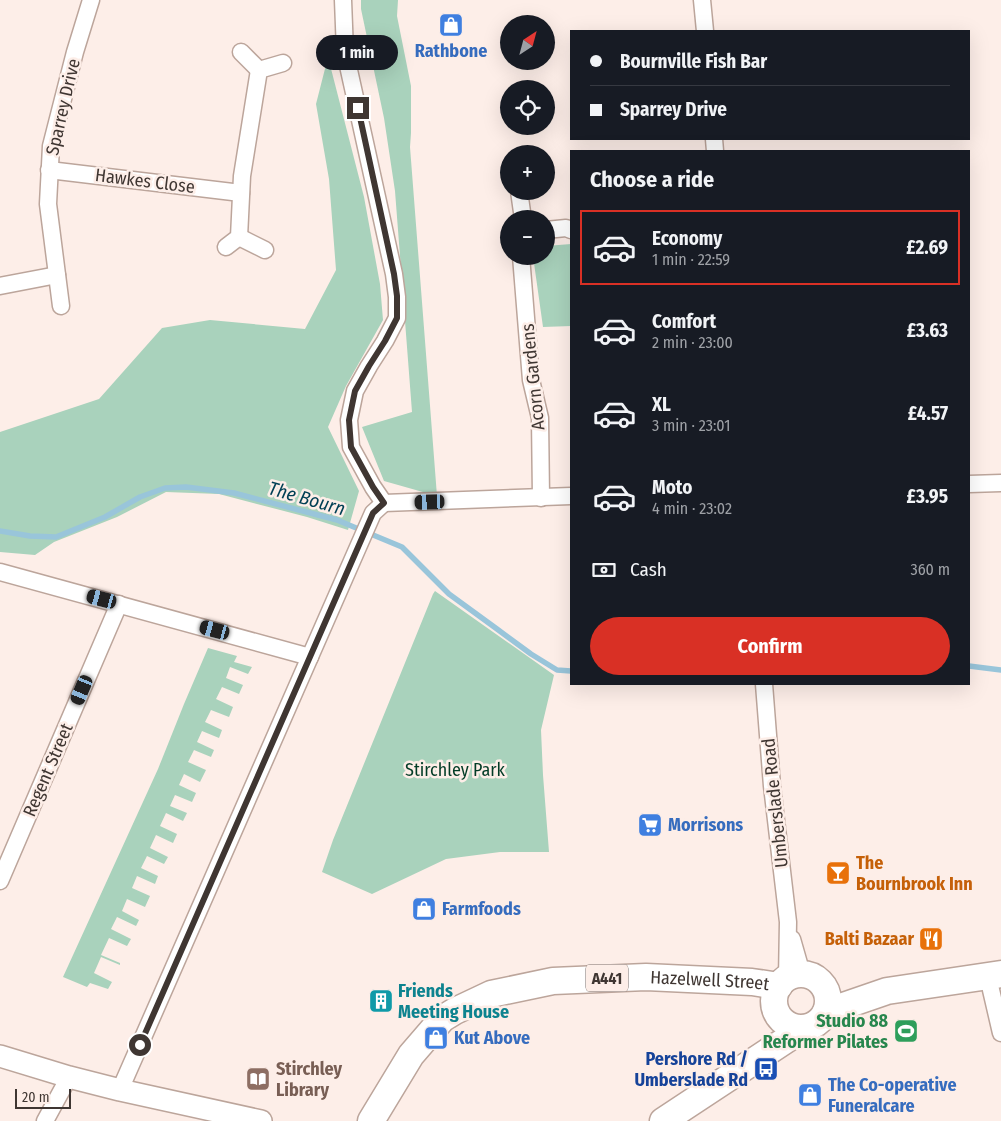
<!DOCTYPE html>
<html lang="en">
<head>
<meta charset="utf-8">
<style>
	:root { --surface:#171b24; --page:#242831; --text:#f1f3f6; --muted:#9ea1a6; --line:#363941; --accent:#d93025 }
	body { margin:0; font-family:"Fira Sans Condensed",sans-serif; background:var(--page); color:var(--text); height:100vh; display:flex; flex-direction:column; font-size:19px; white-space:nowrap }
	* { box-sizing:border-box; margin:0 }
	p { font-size:16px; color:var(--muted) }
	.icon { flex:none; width:28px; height:28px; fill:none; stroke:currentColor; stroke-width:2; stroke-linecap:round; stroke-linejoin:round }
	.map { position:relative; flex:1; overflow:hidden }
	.sheet { position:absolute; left:570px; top:150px; width:400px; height:535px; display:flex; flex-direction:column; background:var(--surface); border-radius:0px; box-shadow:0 5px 20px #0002 }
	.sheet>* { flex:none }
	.guide { position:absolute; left:570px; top:30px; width:400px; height:110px; border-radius:0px; box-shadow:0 5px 20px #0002; display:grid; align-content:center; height:110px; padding:0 20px; background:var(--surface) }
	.needle { width:32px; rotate:36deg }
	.buttons { position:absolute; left:500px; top:15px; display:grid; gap:10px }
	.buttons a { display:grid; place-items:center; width:55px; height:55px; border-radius:50%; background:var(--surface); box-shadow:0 5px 20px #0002; font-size:25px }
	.scale { position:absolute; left:15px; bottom:12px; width:56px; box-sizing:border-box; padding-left:5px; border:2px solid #3f3632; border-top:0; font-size:14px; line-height:18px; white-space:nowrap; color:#3f3632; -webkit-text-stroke:4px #fdeee8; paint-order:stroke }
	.end { position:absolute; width:22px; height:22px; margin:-11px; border:6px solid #3f3632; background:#fff; box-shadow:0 0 0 2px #fff }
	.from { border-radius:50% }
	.bubble { position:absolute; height:35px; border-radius:18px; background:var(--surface); box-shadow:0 5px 20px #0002; font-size:16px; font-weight:700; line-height:35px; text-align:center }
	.car { position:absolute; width:15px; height:30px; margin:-15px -8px; border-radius:6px; box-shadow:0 0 4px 1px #0007; background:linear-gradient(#222 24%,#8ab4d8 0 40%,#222 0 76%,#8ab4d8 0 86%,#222 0) }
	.guide b { display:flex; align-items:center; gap:18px; height:48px; font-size:19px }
	.guide b+b { border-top:1px solid var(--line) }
	.guide i { width:12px; height:12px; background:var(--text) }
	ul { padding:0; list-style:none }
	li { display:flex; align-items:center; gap:15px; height:75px; margin:0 10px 8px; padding:0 10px; border:2px solid transparent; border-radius:0px }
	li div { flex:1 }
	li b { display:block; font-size:19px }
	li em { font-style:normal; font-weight:700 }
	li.active { border-color:var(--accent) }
	li>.icon { width:45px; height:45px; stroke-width:1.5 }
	h2 { padding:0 20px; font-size:22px; line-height:60px }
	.pay { display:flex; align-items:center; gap:12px; height:55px; padding:0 20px; font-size:19px }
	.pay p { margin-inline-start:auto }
	.button { display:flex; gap:10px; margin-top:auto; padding:10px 20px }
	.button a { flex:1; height:58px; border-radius:30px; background:var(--accent); color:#fff; font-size:20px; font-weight:700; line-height:58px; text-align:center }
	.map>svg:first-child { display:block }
	.green { fill:#a9d2bc }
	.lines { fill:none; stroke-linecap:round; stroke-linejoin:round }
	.stream { stroke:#99c5da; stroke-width:5.5 }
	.minor-casing { stroke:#bca59b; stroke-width:19 }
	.tertiary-casing { stroke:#bca59b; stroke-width:24 }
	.primary-casing { stroke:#bca59b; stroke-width:29 }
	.minor { stroke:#fff; stroke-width:16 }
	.tertiary { stroke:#fff; stroke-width:21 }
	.primary { stroke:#fff; stroke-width:26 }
	.route { stroke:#3f3632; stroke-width:6 }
	.labels { text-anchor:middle; stroke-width:5; stroke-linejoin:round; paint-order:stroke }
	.shield { fill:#fdeee8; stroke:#786d69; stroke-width:1 }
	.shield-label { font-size:16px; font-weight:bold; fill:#3f3632 }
	.shop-label { font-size:18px; font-weight:bold; fill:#366cbe; stroke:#fdeee8; text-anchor:start }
	.street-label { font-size:18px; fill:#3f3632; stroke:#fdeee8 }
	.park-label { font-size:18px; fill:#023c26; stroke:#fdeee8 }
	.food-label { font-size:18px; font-weight:bold; fill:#c56008; stroke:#fdeee8; text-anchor:start }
	.culture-label { font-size:18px; font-weight:bold; fill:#0d838f; stroke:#fdeee8; text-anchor:start }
	.leisure-label { font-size:18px; font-weight:bold; fill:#27864d; stroke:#fdeee8; text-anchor:end }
	.transit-label { font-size:18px; font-weight:bold; fill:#164399; stroke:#fdeee8; text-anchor:end }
	.education-label { font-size:18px; font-weight:bold; fill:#785e54; stroke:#fdeee8; text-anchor:start }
	.water-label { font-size:19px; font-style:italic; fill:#003f54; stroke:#fdeee8 }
</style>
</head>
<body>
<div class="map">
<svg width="1001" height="1121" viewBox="0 0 1001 1121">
	<rect width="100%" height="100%" fill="#fdeee8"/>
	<!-- green -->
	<g class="green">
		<path d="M 361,0 L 398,0 L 397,16 L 411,86 L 411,133 L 410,147 L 437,496 L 384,481 L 362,427 L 412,412 L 395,191 L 384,118 L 361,9 Z"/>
		<path d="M 328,57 L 364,197 L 380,284 L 383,320 L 346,386 L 328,427 L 359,491 L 348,530 L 307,517 L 219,494 L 166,492 L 117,517 L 54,542 L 35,555 L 0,552 L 0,432 L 99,399 L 162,328 L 210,320 L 305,329 L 336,270 L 329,179 L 316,104 Z"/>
		<path d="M 571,244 L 571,326 L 543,327 L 533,256 L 546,256 L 546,246 Z"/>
		<path d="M 435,591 L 554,675 L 541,730 L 543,775 L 549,852 L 500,852 L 446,859 L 372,894 L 322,872 L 333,840 L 433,594 Z"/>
		<path d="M 208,648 L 237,656 L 234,662 L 252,667 L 248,674 L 230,667 L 226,678 L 243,685 L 239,694 L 222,687 L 216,699 L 233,707 L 229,717 L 211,710 L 205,722 L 222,730 L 219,738 L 202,731 L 197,742 L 214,750 L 211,757 L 194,750 L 188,762 L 206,770 L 200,782 L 184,774 L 179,785 L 196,793 L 192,802 L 175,795 L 170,806 L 187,813 L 183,821 L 166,813 L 160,826 L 177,834 L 173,843 L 156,835 L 150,848 L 168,857 L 164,864 L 147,856 L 141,868 L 158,876 L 155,884 L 137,876 L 132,888 L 150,896 L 145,907 L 127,899 L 122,911 L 139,920 L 136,926 L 117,917 L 111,929 L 131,939 L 127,946 L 109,938 L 101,955 L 120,963 L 120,965 L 101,957 L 94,973 L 112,982 L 108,989 L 90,983 L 87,987 L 63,977 L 158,769 L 184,704 Z"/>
	</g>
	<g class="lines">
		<!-- stream -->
		<g class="stream">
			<path d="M 0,531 L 30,536 L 56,537 L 105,517 L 140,497 L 165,488 L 186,487 L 234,493 L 337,520 L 402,547 L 449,594 L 497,629 L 531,654 L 557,670 L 571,671"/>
			<path d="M 969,666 L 1001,670"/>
		</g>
		<defs>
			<g id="minor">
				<path d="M 343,0 L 345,52 L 394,274 L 397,297 L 397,318 L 385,341 L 369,366 L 355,391 L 349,420 L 351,447 L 373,487 L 384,503"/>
				<path d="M 702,0 L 705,31"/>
				<path d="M 241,52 L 259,70"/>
				<path d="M 714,139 L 715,151"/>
				<path d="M 49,170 L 241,193"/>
				<path d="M 519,191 L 523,219"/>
				<path d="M 546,230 L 566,228 L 571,230"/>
				<path d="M 239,237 L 265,250"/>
				<path d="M 226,247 L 239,237 L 242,176 L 259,70 L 283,63"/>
				<path d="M 521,256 L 531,380 L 540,418 L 541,498"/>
				<path d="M 0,286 L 57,275"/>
				<path d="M 61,306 L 48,204 L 51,146 L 75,52 L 91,0"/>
				<path d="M 969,484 L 1001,483"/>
				<path d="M 384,503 L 571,496"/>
				<path d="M 0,572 L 310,657"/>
				<path d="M 764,684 L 772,786 L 788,922 L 787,979"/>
				<path d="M 0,881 L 119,604"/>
				<path d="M 792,939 L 802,974"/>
				<path d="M 988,977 L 1001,1033"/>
				<path d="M 120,1090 L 373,513 L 384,503"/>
				<path d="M 45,1121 L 69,1077"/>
			</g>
			<path id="tertiary" d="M 0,1056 L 69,1077 L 120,1090 L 261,1121"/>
			<g id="primary">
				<circle cx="801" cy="1001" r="27"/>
				<path d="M 826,1012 L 887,991 L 1001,974"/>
				<path id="s1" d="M 371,1121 L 411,1055 L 442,1019 L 455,1011 L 491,994 L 553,981 L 646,977 L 752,982 L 779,986"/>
				<path d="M 663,1121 L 804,1028"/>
			</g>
		</defs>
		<!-- minor casing -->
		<use href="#minor" class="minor-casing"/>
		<!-- tertiary casing -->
		<use href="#tertiary" class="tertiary-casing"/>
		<!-- primary casing -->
		<use href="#primary" class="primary-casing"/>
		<!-- minor -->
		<use href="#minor" class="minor"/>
		<!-- tertiary -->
		<use href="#tertiary" class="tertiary"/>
		<!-- primary -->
		<use href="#primary" class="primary"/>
	</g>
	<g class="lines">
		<!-- route -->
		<path class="route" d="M 140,1045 L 373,513 L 384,503 L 373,487 L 351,447 L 349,420 L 355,391 L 369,366 L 385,341 L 397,318 L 397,296 L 394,274 L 358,108"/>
	</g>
	<!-- icons -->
	<defs>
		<symbol id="shop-square" viewBox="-11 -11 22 22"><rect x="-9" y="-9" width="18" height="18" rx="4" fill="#3f7fe0" stroke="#fdeee8"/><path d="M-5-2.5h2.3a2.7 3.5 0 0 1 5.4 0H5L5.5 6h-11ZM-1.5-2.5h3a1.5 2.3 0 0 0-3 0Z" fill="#fff"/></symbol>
		<symbol id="supermarket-square" viewBox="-11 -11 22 22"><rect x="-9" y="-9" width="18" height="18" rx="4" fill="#3f7fe0" stroke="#fdeee8"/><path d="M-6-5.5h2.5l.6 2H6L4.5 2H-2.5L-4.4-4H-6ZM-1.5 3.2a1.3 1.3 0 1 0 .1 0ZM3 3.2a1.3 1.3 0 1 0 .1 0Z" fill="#fff"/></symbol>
		<symbol id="bar-square" viewBox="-11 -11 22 22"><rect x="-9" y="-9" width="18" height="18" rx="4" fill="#e8710a" stroke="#fdeee8"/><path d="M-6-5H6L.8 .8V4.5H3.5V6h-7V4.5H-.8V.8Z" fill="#fff"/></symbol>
		<symbol id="restaurant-square" viewBox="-11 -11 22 22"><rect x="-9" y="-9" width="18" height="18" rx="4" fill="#e8710a" stroke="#fdeee8"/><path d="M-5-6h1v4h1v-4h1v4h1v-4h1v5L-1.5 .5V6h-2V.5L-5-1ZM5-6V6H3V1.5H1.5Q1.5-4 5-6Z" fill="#fff"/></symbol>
		<symbol id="building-square" viewBox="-11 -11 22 22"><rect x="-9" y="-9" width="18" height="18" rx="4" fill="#0f9aa8" stroke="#fdeee8"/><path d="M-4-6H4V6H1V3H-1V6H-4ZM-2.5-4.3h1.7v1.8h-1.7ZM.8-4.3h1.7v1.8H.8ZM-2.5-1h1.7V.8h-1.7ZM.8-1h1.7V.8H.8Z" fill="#fff"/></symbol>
		<symbol id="stadium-square" viewBox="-11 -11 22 22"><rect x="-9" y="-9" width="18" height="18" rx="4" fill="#2e9e5b" stroke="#fdeee8"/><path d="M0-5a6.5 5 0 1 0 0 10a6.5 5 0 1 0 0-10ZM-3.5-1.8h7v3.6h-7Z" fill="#fff"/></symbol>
		<symbol id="bus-square" viewBox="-11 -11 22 22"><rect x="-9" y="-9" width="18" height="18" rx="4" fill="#1a4fb4" stroke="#fdeee8"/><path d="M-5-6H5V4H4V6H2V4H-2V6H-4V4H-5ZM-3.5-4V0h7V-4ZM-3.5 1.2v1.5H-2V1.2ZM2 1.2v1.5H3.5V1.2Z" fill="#fff"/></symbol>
		<symbol id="library-square" viewBox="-11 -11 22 22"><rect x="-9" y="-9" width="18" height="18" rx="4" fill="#8d6e63" stroke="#fdeee8"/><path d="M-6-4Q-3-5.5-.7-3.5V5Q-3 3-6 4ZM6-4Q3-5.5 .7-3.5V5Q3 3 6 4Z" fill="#fff"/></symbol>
	</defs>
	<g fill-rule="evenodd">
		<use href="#shop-square" x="437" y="11" width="28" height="28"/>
		<use href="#supermarket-square" x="636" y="811" width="28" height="28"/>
		<use href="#bar-square" x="824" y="859" width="28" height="28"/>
		<use href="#shop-square" x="410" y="895" width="28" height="28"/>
		<use href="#restaurant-square" x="917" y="925" width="28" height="28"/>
		<use href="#building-square" x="367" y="987" width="28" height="28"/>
		<use href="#stadium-square" x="892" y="1017" width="28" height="28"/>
		<use href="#shop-square" x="422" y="1024" width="28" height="28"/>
		<use href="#bus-square" x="752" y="1055" width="28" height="28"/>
		<use href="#library-square" x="244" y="1065" width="28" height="28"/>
		<use href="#shop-square" x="796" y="1081" width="28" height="28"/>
	</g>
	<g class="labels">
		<!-- shield labels -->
		<rect class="shield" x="586" y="964.5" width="42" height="27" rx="4"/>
		<g class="shield-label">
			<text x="607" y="984">A441</text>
		</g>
		<!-- shop labels -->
		<g class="shop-label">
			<text x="451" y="57" text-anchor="middle">Rathbone</text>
			<text x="668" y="831">Morrisons</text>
			<text x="442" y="915">Farmfoods</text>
			<text x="454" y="1044">Kut Above</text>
			<text x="828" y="1091">The Co-operative<tspan x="828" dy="21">Funeralcare</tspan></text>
		</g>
		<!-- street labels -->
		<g class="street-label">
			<text transform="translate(63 107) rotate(-77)" y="6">Sparrey Drive</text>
			<text transform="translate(145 181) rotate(7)" y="6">Hawkes Close</text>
			<text transform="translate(533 377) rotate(-96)" y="6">Acorn Gardens</text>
			<text transform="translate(48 770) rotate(-67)" y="6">Regent Street</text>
			<text transform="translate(775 803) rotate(-96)" y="6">Umberslade Road</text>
			<text dy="6" stroke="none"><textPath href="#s1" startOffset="400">Hazelwell Street</textPath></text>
		</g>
		<!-- park labels -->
		<g class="park-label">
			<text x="455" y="776">Stirchley Park</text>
		</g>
		<!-- food labels -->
		<g class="food-label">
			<text x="856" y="869">The<tspan x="856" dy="21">Bournbrook Inn</tspan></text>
			<text x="914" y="945" text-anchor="end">Balti Bazaar</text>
		</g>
		<!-- culture labels -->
		<g class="culture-label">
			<text x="398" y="997">Friends<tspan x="398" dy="21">Meeting House</tspan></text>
		</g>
		<!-- leisure labels -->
		<g class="leisure-label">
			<text x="888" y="1027">Studio 88<tspan x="888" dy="21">Reformer Pilates</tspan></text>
		</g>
		<!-- transit labels -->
		<g class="transit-label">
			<text x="748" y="1065">Pershore Rd /<tspan x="748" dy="21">Umberslade Rd</tspan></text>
		</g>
		<!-- education labels -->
		<g class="education-label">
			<text x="276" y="1075">Stirchley<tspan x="276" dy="21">Library</tspan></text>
		</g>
		<!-- water labels -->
		<g class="water-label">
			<text transform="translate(307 498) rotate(16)" y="7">The Bourn</text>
		</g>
	</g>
</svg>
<div class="buttons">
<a><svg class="needle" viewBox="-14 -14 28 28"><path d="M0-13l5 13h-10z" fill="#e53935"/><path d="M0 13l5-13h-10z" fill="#9ea1a6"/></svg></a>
<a><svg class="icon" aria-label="locate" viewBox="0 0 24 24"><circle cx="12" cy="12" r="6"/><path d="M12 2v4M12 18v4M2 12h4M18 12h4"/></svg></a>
<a>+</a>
<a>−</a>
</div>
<div class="scale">20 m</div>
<i class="end from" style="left:140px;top:1045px"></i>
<i class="end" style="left:358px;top:108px"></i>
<div class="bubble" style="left:316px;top:35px;width:82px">1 min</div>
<i class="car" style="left:430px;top:502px;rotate:268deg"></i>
<i class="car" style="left:102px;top:599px;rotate:285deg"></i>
<i class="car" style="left:215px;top:630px;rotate:285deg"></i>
<i class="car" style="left:82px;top:690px;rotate:203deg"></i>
<div class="guide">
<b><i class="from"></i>Bournville Fish Bar</b>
<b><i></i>Sparrey Drive</b>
</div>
<section class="sheet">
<h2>Choose a ride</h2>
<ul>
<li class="active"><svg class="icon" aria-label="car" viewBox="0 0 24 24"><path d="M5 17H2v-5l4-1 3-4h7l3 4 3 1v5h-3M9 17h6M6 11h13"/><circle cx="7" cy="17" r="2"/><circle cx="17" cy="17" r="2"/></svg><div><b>Economy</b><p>1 min · 22:59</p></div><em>£2.69</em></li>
<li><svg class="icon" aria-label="car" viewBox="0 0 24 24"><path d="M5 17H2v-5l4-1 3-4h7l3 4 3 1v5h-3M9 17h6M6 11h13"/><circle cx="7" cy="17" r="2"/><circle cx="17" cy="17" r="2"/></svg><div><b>Comfort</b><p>2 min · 23:00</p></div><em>£3.63</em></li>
<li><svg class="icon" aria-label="car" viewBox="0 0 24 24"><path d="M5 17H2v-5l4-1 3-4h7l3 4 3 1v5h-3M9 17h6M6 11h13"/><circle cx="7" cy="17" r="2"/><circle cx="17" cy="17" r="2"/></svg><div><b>XL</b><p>3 min · 23:01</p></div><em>£4.57</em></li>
<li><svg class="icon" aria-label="car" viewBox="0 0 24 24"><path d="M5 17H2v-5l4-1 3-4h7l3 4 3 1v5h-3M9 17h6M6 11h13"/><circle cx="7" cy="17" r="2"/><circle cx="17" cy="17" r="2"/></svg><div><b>Moto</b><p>4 min · 23:02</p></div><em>£3.95</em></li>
</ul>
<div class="pay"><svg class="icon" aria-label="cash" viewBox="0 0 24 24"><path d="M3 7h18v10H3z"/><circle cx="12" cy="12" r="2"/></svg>Cash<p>360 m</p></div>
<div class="button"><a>Confirm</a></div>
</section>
</div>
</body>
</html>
